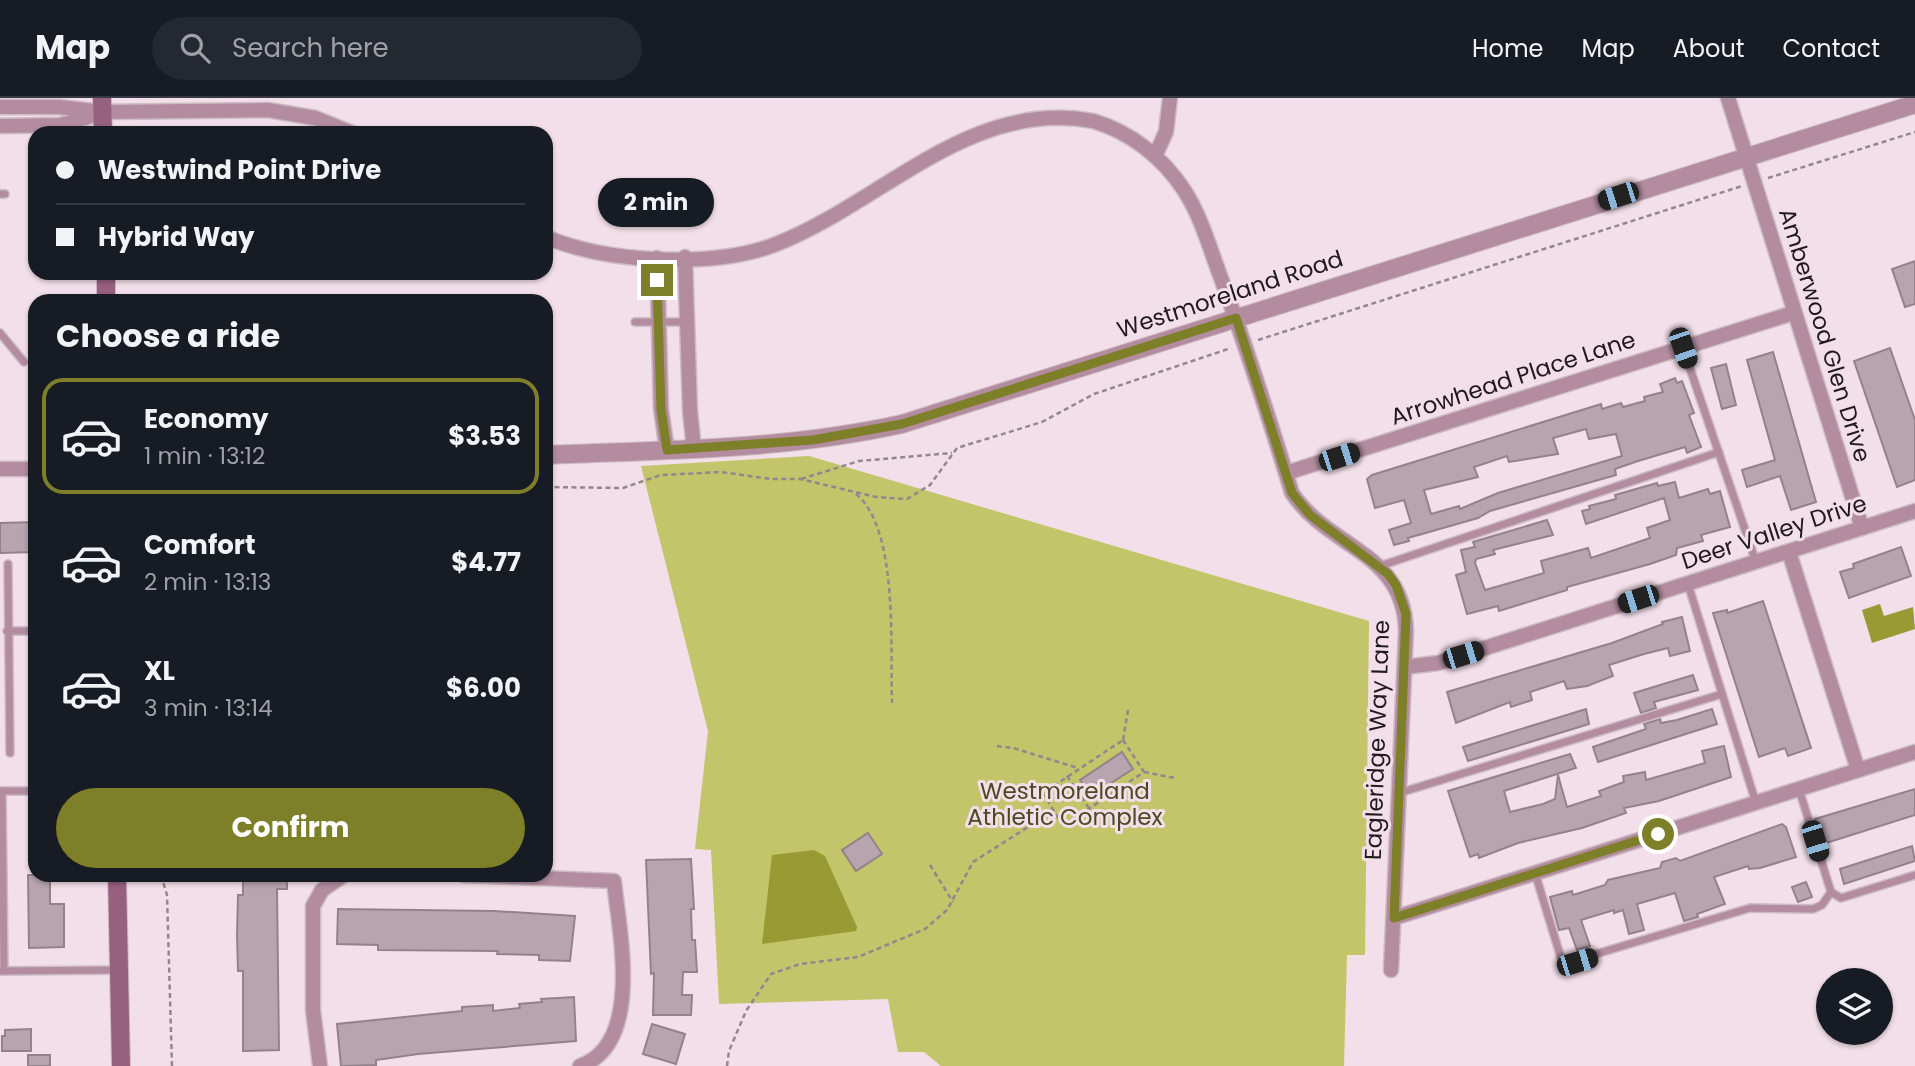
<!DOCTYPE html>
<html lang="en">
<head>
<meta charset="utf-8">
<style>
	:root { --surface:#171b24; --page:#242831; --text:#f1f3f6; --muted:#9ea1a6; --line:#363941; --accent:#7e7f29 }
	body { margin:0; font-family:Poppins,sans-serif; background:var(--page); color:var(--text); height:100vh; display:flex; flex-direction:column; font-size:26px; white-space:nowrap }
	* { box-sizing:border-box; margin:0 }
	p { font-size:23px; color:var(--muted) }
	.icon { flex:none; width:38px; height:38px; fill:none; stroke:currentColor; stroke-width:2; stroke-linecap:round; stroke-linejoin:round }
	.map { position:relative; flex:1; overflow:hidden }
	.panel { position:absolute; left:28px; top:196px; width:525px; height:588px; display:flex; flex-direction:column; background:var(--surface); border-radius:21px; box-shadow:0 2px 5px #0004 }
	.panel>* { flex:none }
	.banner { position:absolute; left:28px; top:28px; width:525px; height:154px; border-radius:21px; box-shadow:0 2px 5px #0004; display:grid; align-content:center; height:154px; padding:0 28px; background:var(--surface) }
	.fabs { position:absolute; left:1816px; top:870px; display:grid; gap:14px }
	.fabs a { display:grid; place-items:center; width:77px; height:77px; border-radius:50%; background:var(--surface); box-shadow:0 2px 5px #0004; font-size:35px }
	.end { position:absolute; width:32px; height:32px; margin:-16px; border:9px solid #7e7f29; background:#fff; box-shadow:0 0 0 4px #fff }
	.from { border-radius:50% }
	.bubble { position:absolute; height:49px; border-radius:24px; background:var(--surface); box-shadow:0 2px 5px #0004; font-size:23px; font-weight:700; line-height:49px; text-align:center }
	.car { position:absolute; width:21px; height:42px; margin:-21px -10px; border-radius:9px; box-shadow:0 0 5px 2px #0007; background:linear-gradient(#222 24%,#8ab4d8 0 40%,#222 0 76%,#8ab4d8 0 86%,#222 0) }
	.banner b { display:flex; align-items:center; gap:24px; height:66px; font-size:26px }
	.banner b+b { border-top:2px solid var(--line) }
	.banner i { width:18px; height:18px; background:var(--text) }
	ul { padding:0; list-style:none }
	li { display:flex; align-items:center; gap:21px; height:116px; margin:0 14px 10px; padding:0 14px; border:4px solid transparent; border-radius:21px }
	li div { flex:1 }
	li b { display:block; font-size:26px }
	li em { font-style:normal; font-weight:700 }
	li.current { border-color:var(--accent) }
	li>.icon { width:63px; height:63px; stroke-width:1.5 }
	h2 { padding:0 28px; font-size:32px; line-height:84px }
	.primary-button { display:flex; gap:14px; margin-top:auto; padding:14px 28px }
	.primary-button a { flex:1; height:80px; border-radius:42px; background:var(--accent); color:#fff; font-size:28px; font-weight:700; line-height:80px; text-align:center }
	header { display:flex; align-items:center; gap:42px; box-sizing:border-box; height:98px; padding:0 35px; background:var(--surface); border-bottom:2px solid var(--line) }
	header strong { font-size:33px }
	nav { display:flex; gap:38px; margin-inline-start:auto; font-size:24px }
	.search { width:490px; height:63px; background:var(--page); display:flex; align-items:center; gap:18px; box-sizing:border-box; padding:0 24px; border-radius:38px; color:var(--muted); font-size:26px }
	.map>svg:first-child { display:block }
	.green { fill:#c2c569 }
	.water { fill:#989a34 }
	.building { fill:#b7a4ae; stroke:#94828b; stroke-width:2; fill-rule:evenodd }
	.lines { fill:none; stroke-linecap:round; stroke-linejoin:round }
	.service-casing { stroke:#cdbcc4; stroke-width:10 }
	.minor-casing { stroke:#cdbcc4; stroke-width:17 }
	.tertiary-casing { stroke:#cdbcc4; stroke-width:20 }
	.secondary-casing { stroke:#cdbcc4; stroke-width:20 }
	.path { stroke:#94868d; stroke-width:2.5; stroke-dasharray:5 3.5; stroke-linecap:butt }
	.service { stroke:#b38ca0; stroke-width:7 }
	.minor { stroke:#b38ca0; stroke-width:14 }
	.tertiary { stroke:#b38ca0; stroke-width:18 }
	.secondary { stroke:#98607f; stroke-width:18 }
	.route { stroke:#7e7f29; stroke-width:9 }
	.labels { text-anchor:middle; stroke-width:6; stroke-linejoin:round; paint-order:stroke }
	.street-label { font-size:23px; fill:#211a1d; stroke:#f3dfe9 }
	.park-label { font-size:23px; fill:#4a4b22; stroke:#f3dfe9 }
</style>
</head>
<body>
<header>
<strong>Map</strong>
<div class="search"><svg class="icon" aria-label="search" viewBox="0 0 24 24"><circle cx="10" cy="10" r="6"/><path d="M15 15l6 6"/></svg>Search here</div>
<nav><a>Home</a><a>Map</a><a>About</a><a>Contact</a></nav>
</header>
<div class="map">
<svg width="1915" height="968" viewBox="0 0 1915 968">
	<rect width="100%" height="100%" fill="#f3dfe9"/>
	<!-- green -->
	<path class="green" d="M 809,358 L 1369,523 L 1365,857 L 1347,857 L 1344,968 L 941,968 L 924,954 L 898,954 L 888,901 L 719,906 L 711,752 L 695,751 L 708,633 L 641,368 Z"/>
	<!-- water -->
	<g class="water">
		<path d="M 1880,506 L 1884,518 L 1913,509 L 1915,531 L 1872,545 L 1862,512 Z"/>
		<path d="M 814,752 L 825,758 L 857,829 L 856,833 L 762,846 L 772,757 Z"/>
	</g>
	<!-- building -->
	<g class="building">
		<path d="M 1915,163 L 1915,206 L 1905,209 L 1892,171 Z"/>
		<path d="M 1890,250 L 1915,322 L 1915,382 L 1897,389 L 1854,263 Z"/>
		<path d="M 1773,254 L 1816,404 L 1791,412 L 1780,378 L 1747,389 L 1742,372 L 1775,362 L 1747,262 Z"/>
		<path d="M 1726,266 L 1736,307 L 1722,311 L 1711,270 Z"/>
		<path d="M 1675,280 L 1677,285 L 1682,283 L 1694,315 L 1689,317 L 1701,349 L 1687,355 L 1685,349 L 1638,363 L 1615,371 L 1616,377 L 1490,413 L 1478,420 L 1408,440 L 1409,443 L 1394,447 L 1389,432 L 1411,425 L 1404,402 L 1375,410 L 1367,381 L 1372,377 L 1601,306 L 1602,311 L 1621,305 L 1623,309 L 1645,303 L 1644,299 L 1663,294 L 1660,286 ZM 1586,331 L 1589,341 L 1616,336 L 1622,358 L 1498,395 L 1460,411 L 1459,408 L 1431,416 L 1424,392 L 1478,379 L 1474,369 L 1507,358 L 1509,364 L 1558,356 L 1553,340 Z"/>
		<path d="M 1675,384 L 1679,400 L 1708,391 L 1710,396 L 1720,393 L 1730,429 L 1701,437 L 1703,443 L 1677,450 L 1676,457 L 1650,466 L 1567,489 L 1567,492 L 1499,513 L 1498,508 L 1467,516 L 1456,477 L 1466,474 L 1461,452 L 1475,449 L 1473,444 L 1547,422 L 1553,437 L 1493,452 L 1495,456 L 1476,461 L 1475,465 L 1485,492 L 1544,475 L 1541,463 L 1588,450 L 1591,460 L 1650,440 L 1647,430 L 1670,422 L 1664,400 L 1586,426 L 1582,413 L 1590,411 L 1589,408 L 1616,401 L 1615,397 L 1657,385 L 1658,388 Z"/>
		<path d="M 35,424 L 35,454 L 0,455 L 0,425 Z"/>
		<path d="M 1901,449 L 1911,478 L 1849,500 L 1840,474 L 1854,470 L 1853,466 Z"/>
		<path d="M 1763,503 L 1811,650 L 1788,658 L 1785,650 L 1759,659 L 1713,515 L 1727,512 L 1727,515 Z"/>
		<path d="M 1682,519 L 1690,553 L 1670,558 L 1668,550 L 1644,556 L 1609,567 L 1613,578 L 1587,588 L 1567,591 L 1564,583 L 1530,594 L 1532,602 L 1511,609 L 1510,604 L 1456,625 L 1447,594 L 1612,545 L 1663,526 L 1662,524 Z"/>
		<path d="M 1693,577 L 1698,592 L 1654,604 L 1656,610 L 1641,615 L 1634,595 Z"/>
		<path d="M 1586,611 L 1589,626 L 1468,663 L 1463,649 Z"/>
		<path d="M 1712,611 L 1717,626 L 1598,664 L 1593,649 L 1646,631 L 1644,626 L 1660,621 L 1661,625 L 1677,622 Z"/>
		<path d="M 1724,648 L 1731,679 L 1659,703 L 1624,710 L 1626,715 L 1582,730 L 1518,745 L 1479,760 L 1478,756 L 1470,759 L 1448,693 L 1570,656 L 1576,670 L 1504,693 L 1510,714 L 1543,706 L 1555,701 L 1558,677 L 1567,709 L 1601,698 L 1599,693 L 1624,684 L 1623,678 L 1645,674 L 1646,682 L 1705,665 L 1702,653 Z"/>
		<path d="M 1122,654 L 1133,671 L 1091,698 L 1080,682 Z"/>
		<path d="M 1915,691 L 1915,717 L 1823,746 L 1815,721 Z"/>
		<path d="M 1782,726 L 1786,729 L 1796,759 L 1760,770 L 1749,771 L 1748,768 L 1714,779 L 1725,806 L 1697,816 L 1698,819 L 1684,823 L 1675,795 L 1637,806 L 1644,832 L 1629,836 L 1623,812 L 1614,815 L 1614,812 L 1581,822 L 1590,848 L 1577,852 L 1569,830 L 1559,832 L 1550,799 L 1572,793 L 1573,797 L 1605,787 L 1608,782 L 1660,770 L 1662,764 L 1676,760 L 1680,763 Z"/>
		<path d="M 868,735 L 882,756 L 856,773 L 842,752 Z"/>
		<path d="M 1912,748 L 1915,763 L 1844,786 L 1840,771 Z"/>
		<path d="M 691,761 L 694,811 L 691,811 L 692,842 L 695,842 L 697,874 L 683,874 L 682,897 L 692,897 L 691,917 L 653,917 L 654,875 L 651,876 L 646,762 Z"/>
		<path d="M 28,777 L 50,777 L 50,806 L 64,806 L 64,849 L 29,850 Z"/>
		<path d="M 243,777 L 287,777 L 287,791 L 277,791 L 279,952 L 243,953 L 243,873 L 238,873 L 237,838 L 238,797 L 243,797 Z"/>
		<path d="M 1806,784 L 1812,799 L 1798,804 L 1792,789 Z"/>
		<path d="M 338,811 L 494,813 L 575,818 L 570,863 L 539,862 L 539,857 L 497,856 L 498,853 L 378,852 L 378,847 L 337,846 Z"/>
		<path d="M 574,899 L 576,943 L 418,956 L 376,962 L 376,967 L 341,968 L 337,926 L 462,913 L 462,909 L 493,907 L 493,913 L 520,910 L 519,906 L 542,904 L 541,901 Z"/>
		<path d="M 652,926 L 685,936 L 676,966 L 643,956 Z"/>
		<path d="M 31,931 L 31,953 L 2,953 L 2,938 L 5,938 L 5,932 Z"/>
		<rect x="28" y="957" width="22" height="11"/>
	</g>
	<g class="lines">
		<defs>
			<g id="service">
				<path d="M 0,96 L 5,96"/>
				<path d="M 635,224 L 687,224"/>
				<path d="M 0,235 L 24,264"/>
				<path d="M 1683,250 L 1756,464"/>
				<path d="M 8,466 L 10,655"/>
				<path d="M 1380,468 L 1719,354"/>
				<path d="M 1688,486 L 1756,705"/>
				<path d="M 7,533 L 35,533"/>
				<path d="M 1799,691 L 1831,794 L 1841,800 L 1915,777"/>
				<path d="M 1,693 L 35,693"/>
				<path d="M 2,693 L 4,873"/>
				<path d="M 1399,695 L 1722,596"/>
				<path d="M 1535,775 L 1561,860 L 1569,864 L 1750,810 L 1813,811 L 1822,807 L 1831,794"/>
				<path d="M 1,873 L 118,872"/>
			</g>
			<g id="minor">
				<path d="M 1728,0 L 1862,430"/>
				<path d="M 0,9 L 59,9 L 102,14 L 268,12 L 315,20 L 352,35"/>
				<path d="M 0,28 L 61,27 L 98,16"/>
				<path d="M 1155,58 L 1166,34 L 1170,0"/>
				<path d="M 546,139 C 607,165 712,170 774,147 C 881,106 969,0 1093,23 C 1131,34 1163,60 1184,92 C 1201,118 1210,151 1221,180 C 1247,251 1270,323 1292,395 C 1329,451 1404,453 1406,533 L 1391,872"/>
				<path d="M 685,159 L 690,313 L 694,351"/>
				<path d="M 657,160 L 661,311 L 667,352"/>
				<path d="M 0,371 L 35,371"/>
				<path d="M 1286,375 L 1793,215"/>
				<path d="M 1789,454 L 1858,672"/>
				<path d="M 1405,569 L 1438,565 L 1915,413"/>
				<path d="M 463,777 L 614,783 C 619,833 644,946 580,968"/>
				<path d="M 1394,820 L 1915,654"/>
				<path d="M 320,968 L 313,912 L 313,808 L 322,792 L 344,777"/>
			</g>
			<path id="tertiary" d="M 546,357 C 666,352 784,352 902,326 L 1915,6"/>
			<g id="secondary">
				<path d="M 102,0 L 103,35"/>
				<path d="M 106,175 L 106,203"/>
				<path d="M 117,777 L 121,968"/>
			</g>
		</defs>
		<!-- service casing -->
		<use href="#service" class="service-casing"/>
		<!-- minor casing -->
		<use href="#minor" class="minor-casing"/>
		<!-- tertiary casing -->
		<use href="#tertiary" class="tertiary-casing"/>
		<!-- secondary casing -->
		<use href="#secondary" class="secondary-casing"/>
		<!-- path -->
		<g class="path">
			<path d="M 1768,80 L 1915,34"/>
			<path d="M 1258,242 L 1742,88"/>
			<path d="M 801,381 L 859,363 L 952,355"/>
			<path d="M 546,389 L 623,390 L 661,377 L 721,374 L 771,381 L 800,381 L 876,399 L 907,401 L 930,387 L 957,350 L 1042,324 L 1094,296 L 1231,250"/>
			<path d="M 856,396 C 899,431 890,551 892,605"/>
			<path d="M 1123,642 L 1144,674 L 1063,728 L 1043,695 Z"/>
			<path d="M 1123,642 L 1128,612"/>
			<path d="M 997,648 L 1013,650 L 1078,670"/>
			<path d="M 1144,674 L 1175,680"/>
			<path d="M 1067,678 L 1089,710"/>
			<path d="M 930,767 L 953,804"/>
			<path d="M 161,777 L 167,797 L 172,968"/>
			<path d="M 727,968 L 729,953 L 746,913 L 771,876 L 800,866 L 858,859 L 925,831 L 947,812 L 973,764 L 1053,713"/>
		</g>
		<!-- service -->
		<use href="#service" class="service"/>
		<!-- minor -->
		<use href="#minor" class="minor"/>
		<!-- tertiary -->
		<use href="#tertiary" class="tertiary"/>
		<!-- secondary -->
		<use href="#secondary" class="secondary"/>
	</g>
	<g class="lines">
		<!-- route -->
		<path class="route" d="M 657,182 L 661,311 L 667,352 L 813,342 L 902,326 L 1236,220 L 1292,395 L 1310,417 L 1388,476 L 1396,487 L 1406,516 L 1394,820 L 1658,736"/>
	</g>
	<g class="labels">
		<!-- street labels -->
		<g class="street-label">
			<text transform="translate(1230 196) rotate(-18)" y="8">Westmoreland Road</text>
			<text transform="translate(1825 237) rotate(73)" y="8">Amberwood Glen Drive</text>
			<text transform="translate(1513 280) rotate(-18)" y="8">Arrowhead Place Lane</text>
			<text transform="translate(1774 434) rotate(-18)" y="8">Deer Valley Drive</text>
			<text transform="translate(1377 642) rotate(-88)" y="8">Eagleridge Way Lane</text>
		</g>
		<!-- park labels -->
		<g class="park-label">
			<text x="1065" y="701">Westmoreland<tspan x="1065" dy="26">Athletic Complex</tspan></text>
		</g>
	</g>
</svg>
<div class="fabs">
<a><svg class="icon" aria-label="layers" viewBox="0 0 24 24"><path d="M12 4l9 5-9 5-9-5zM3 14l9 5 9-5"/></svg></a>
</div>
<i class="end from" style="left:1658px;top:736px"></i>
<i class="end" style="left:657px;top:182px"></i>
<div class="bubble" style="left:598px;top:80px;width:116px">2 min</div>
<i class="car" style="left:1618px;top:98px;rotate:252deg"></i>
<i class="car" style="left:1683px;top:250px;rotate:161deg"></i>
<i class="car" style="left:1339px;top:359px;rotate:72deg"></i>
<i class="car" style="left:1638px;top:501px;rotate:252deg"></i>
<i class="car" style="left:1463px;top:557px;rotate:73deg"></i>
<i class="car" style="left:1815px;top:743px;rotate:163deg"></i>
<i class="car" style="left:1577px;top:864px;rotate:73deg"></i>
<div class="banner">
<b><i class="from"></i>Westwind Point Drive</b>
<b><i></i>Hybrid Way</b>
</div>
<section class="panel">
<h2>Choose a ride</h2>
<ul>
<li class="current"><svg class="icon" aria-label="car" viewBox="0 0 24 24"><path d="M5 17H2v-5l4-1 3-4h7l3 4 3 1v5h-3M9 17h6M6 11h13"/><circle cx="7" cy="17" r="2"/><circle cx="17" cy="17" r="2"/></svg><div><b>Economy</b><p>1 min · 13:12</p></div><em>$3.53</em></li>
<li><svg class="icon" aria-label="car" viewBox="0 0 24 24"><path d="M5 17H2v-5l4-1 3-4h7l3 4 3 1v5h-3M9 17h6M6 11h13"/><circle cx="7" cy="17" r="2"/><circle cx="17" cy="17" r="2"/></svg><div><b>Comfort</b><p>2 min · 13:13</p></div><em>$4.77</em></li>
<li><svg class="icon" aria-label="car" viewBox="0 0 24 24"><path d="M5 17H2v-5l4-1 3-4h7l3 4 3 1v5h-3M9 17h6M6 11h13"/><circle cx="7" cy="17" r="2"/><circle cx="17" cy="17" r="2"/></svg><div><b>XL</b><p>3 min · 13:14</p></div><em>$6.00</em></li>
</ul>
<div class="primary-button"><a>Confirm</a></div>
</section>
</div>
</body>
</html>
